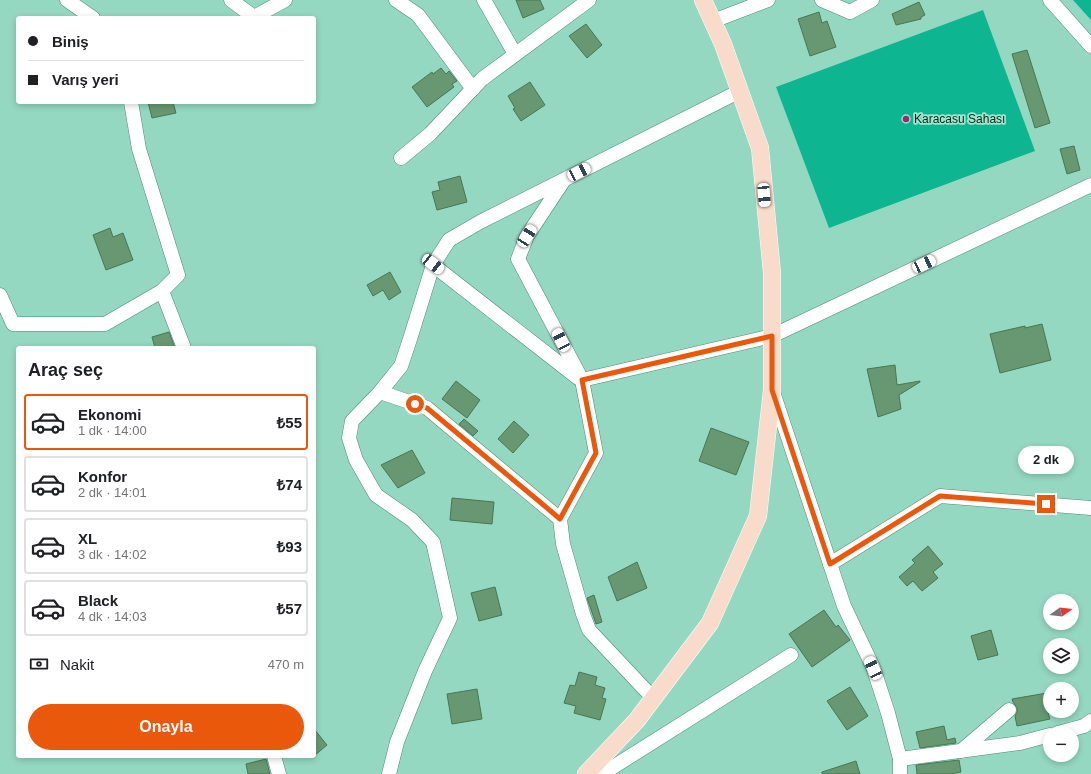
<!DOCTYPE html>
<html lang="tr">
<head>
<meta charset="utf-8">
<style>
	:root { --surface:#fff; --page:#f2f2f2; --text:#202124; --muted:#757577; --line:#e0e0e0; --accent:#ea580c }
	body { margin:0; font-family:Helvetica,sans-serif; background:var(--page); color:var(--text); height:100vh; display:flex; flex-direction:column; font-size:15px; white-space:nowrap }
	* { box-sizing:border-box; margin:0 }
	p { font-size:13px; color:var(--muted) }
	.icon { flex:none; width:22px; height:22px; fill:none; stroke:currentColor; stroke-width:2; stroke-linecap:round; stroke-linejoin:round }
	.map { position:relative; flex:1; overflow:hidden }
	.panel { position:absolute; left:16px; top:346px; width:300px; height:412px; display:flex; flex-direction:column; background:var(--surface); border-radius:4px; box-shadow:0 2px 6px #0003 }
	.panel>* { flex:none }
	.top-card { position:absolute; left:16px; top:16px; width:300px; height:88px; border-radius:4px; box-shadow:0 2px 6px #0003; display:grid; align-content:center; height:88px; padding:0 12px; background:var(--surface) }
	.needle { width:26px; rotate:75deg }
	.controls { position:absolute; left:1043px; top:594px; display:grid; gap:8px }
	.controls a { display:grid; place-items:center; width:36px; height:36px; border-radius:50%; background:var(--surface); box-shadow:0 2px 6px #0003; font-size:20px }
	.end { position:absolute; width:18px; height:18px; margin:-9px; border:5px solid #ea580c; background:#fff; box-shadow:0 0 0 2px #fff }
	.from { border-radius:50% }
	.bubble { position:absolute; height:28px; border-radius:14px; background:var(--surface); box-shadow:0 2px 6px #0003; font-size:13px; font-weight:700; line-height:28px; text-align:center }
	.car { position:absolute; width:12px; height:24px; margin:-12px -6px; border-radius:5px; box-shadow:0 0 3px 1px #0007; background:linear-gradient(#fff 24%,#345 0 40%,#fff 0 76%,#345 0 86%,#fff 0) }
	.top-card b { display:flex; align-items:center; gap:14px; height:38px; font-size:15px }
	.top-card b+b { border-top:1px solid var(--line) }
	.top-card i { width:10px; height:10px; background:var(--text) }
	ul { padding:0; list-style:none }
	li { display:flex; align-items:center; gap:12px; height:56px; margin:0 8px 6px; padding:0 4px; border:2px solid var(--line); border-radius:4px }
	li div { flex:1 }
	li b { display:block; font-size:15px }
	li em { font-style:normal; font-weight:700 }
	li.active { border-color:var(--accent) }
	li>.icon { width:36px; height:36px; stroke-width:1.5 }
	h2 { padding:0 12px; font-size:18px; line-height:48px }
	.pay { display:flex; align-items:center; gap:10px; height:44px; padding:0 12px; font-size:15px }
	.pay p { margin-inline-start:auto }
	.cta { display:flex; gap:8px; margin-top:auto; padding:8px 12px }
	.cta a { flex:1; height:46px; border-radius:24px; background:var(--accent); color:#fff; font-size:16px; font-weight:700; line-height:46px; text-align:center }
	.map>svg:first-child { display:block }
	.green { fill:#0db691 }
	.building { fill:#679872; stroke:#477753 }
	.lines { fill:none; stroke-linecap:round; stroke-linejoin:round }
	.minor-casing { stroke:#498d77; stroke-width:15 }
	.major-casing { stroke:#fff; stroke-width:18 }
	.minor { stroke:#fff; stroke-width:14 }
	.major { stroke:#f8dbcb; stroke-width:17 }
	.route { stroke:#ea580c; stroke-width:5 }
	.poi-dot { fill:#a7236f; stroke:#a0e5cd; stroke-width:1.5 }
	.labels { text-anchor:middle; stroke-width:3.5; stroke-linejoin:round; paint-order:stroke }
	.poi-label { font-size:12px; fill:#0a271e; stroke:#a0e5cd; text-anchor:start }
</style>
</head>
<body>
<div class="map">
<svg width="1091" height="774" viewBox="0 0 1091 774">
	<rect width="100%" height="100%" fill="#94d8c1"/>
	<!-- green -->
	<g class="green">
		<path d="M 1073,0 L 1091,0 L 1091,20 Z"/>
		<path d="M 983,10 L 1035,151 L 829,228 L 776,87 Z"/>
	</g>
	<!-- building -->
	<g class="building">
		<path d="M 516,0 L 540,0 L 544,9 L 523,18 Z"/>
		<path d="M 919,2 L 925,15 L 921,17 L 921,19 L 896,25 L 892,14 Z"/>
		<path d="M 819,12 L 822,23 L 827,21 L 836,47 L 810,56 L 798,19 Z"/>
		<path d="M 586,24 L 602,45 L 587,58 L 569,36 Z"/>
		<path d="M 1027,50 L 1050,123 L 1035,128 L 1012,54 Z"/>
		<path d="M 441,68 L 446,74 L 449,71 L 457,81 L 452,84 L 454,87 L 427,107 L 412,87 L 432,72 L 433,74 Z"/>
		<path d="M 530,82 L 545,105 L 521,121 L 513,109 L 515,108 L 508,96 Z"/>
		<path d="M 148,102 L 173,102 L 176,113 L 152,118 Z"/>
		<path d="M 1074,146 L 1080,170 L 1067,174 L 1060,149 Z"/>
		<path d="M 460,176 L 467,202 L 437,210 L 432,192 L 440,190 L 438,182 Z"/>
		<path d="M 110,228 L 113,237 L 123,233 L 133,260 L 106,270 L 93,235 Z"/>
		<path d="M 390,272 L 401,292 L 389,300 L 383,290 L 373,296 L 367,285 Z"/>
		<path d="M 1042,324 L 1051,360 L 1000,373 L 990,334 L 1025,326 L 1025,328 Z"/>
		<path d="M 169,332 L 175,348 L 155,348 L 152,337 Z"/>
		<path d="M 895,365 L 897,385 L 920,381 L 920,382 L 899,395 L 901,409 L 878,417 L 867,369 Z"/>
		<path d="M 456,381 L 480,400 L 467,418 L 442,399 Z"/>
		<path d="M 464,419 L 478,431 L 473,436 L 459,424 Z"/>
		<path d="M 514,421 L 529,435 L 513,453 L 498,439 Z"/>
		<path d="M 711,428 L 749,442 L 736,475 L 699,461 Z"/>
		<path d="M 412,450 L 425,473 L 398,488 L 381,465 Z"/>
		<path d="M 452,498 L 494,502 L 492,524 L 450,520 Z"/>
		<path d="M 928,546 L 943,564 L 933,572 L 938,578 L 922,591 L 913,581 L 907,586 L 899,577 L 915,563 L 912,560 Z"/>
		<path d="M 637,562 L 647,588 L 617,601 L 608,577 Z"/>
		<path d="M 495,587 L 502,615 L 479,621 L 471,593 Z"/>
		<path d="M 594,595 L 602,622 L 596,624 L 587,598 Z"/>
		<path d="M 824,610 L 836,627 L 838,625 L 850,640 L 812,667 L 789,634 Z"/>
		<path d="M 991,630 L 998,655 L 978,660 L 971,636 Z"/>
		<path d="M 579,672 L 597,677 L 595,685 L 605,688 L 602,698 L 606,699 L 600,720 L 574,713 L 576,706 L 564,703 L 570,685 L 575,686 Z"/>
		<path d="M 850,687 L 868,716 L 847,730 L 827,701 Z"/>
		<path d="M 477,689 L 482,719 L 452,724 L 447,694 Z"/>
		<path d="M 1047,693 L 1051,713 L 1048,713 L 1050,719 L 1017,726 L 1015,716 L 1017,712 L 1017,708 L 1013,702 L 1012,699 Z"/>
		<path d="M 944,726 L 947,740 L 955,738 L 956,743 L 920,748 L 916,732 Z"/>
		<path d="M 314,729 L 327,745 L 314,756 Z"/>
		<path d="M 266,759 L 270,774 L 248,774 L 246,764 Z"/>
		<path d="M 959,760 L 961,772 L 951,774 L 917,774 L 916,765 Z"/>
		<path d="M 856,761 L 860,774 L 822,774 L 822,772 Z"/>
	</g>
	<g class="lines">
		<defs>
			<g id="minor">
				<path d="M 67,0 L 93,18"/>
				<path d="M 231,0 L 254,17 L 259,18"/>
				<path d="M 396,0 L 418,15 L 473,89"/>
				<path d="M 484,0 L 515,54"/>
				<path d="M 822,0 L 850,12 L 872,0"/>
				<path d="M 1050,0 L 1091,46"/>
				<path d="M 254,17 L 285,0"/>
				<path d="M 713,21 L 768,0"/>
				<path d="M 401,158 L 430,134 L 482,79 L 589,0"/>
				<path d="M 433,265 L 578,378"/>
				<path d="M 162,291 L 184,348"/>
				<path d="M 0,295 L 13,324 L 105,324 L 162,291 L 178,275 L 139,149 L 131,102"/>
				<path d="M 582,380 L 772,336 L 1091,185"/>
				<path d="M 380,392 L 427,408 L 560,519 L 563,544 L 583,614 L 589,630 L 653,698"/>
				<path d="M 773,392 L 844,606 L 873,667 L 888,713 L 900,759 L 900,774"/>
				<path d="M 560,519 L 596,453 L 582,380 L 518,259 L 527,236 L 564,180"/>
				<path d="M 830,564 L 940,496 L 1091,508"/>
				<path d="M 1058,733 L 1084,726 L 1091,721"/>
				<path d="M 961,751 L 1009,710"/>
				<path d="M 274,756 L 279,774"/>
				<path d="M 900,759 L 1020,743 L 1050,735"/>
				<path d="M 389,774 L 397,742 L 425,671 L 450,618 L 433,542 L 412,520 L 376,495 L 356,460 L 349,438 L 352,421 L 380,392 L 401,366 L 410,339 L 433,265 L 449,240 L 480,222 L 740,91"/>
				<path d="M 602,774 L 791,655"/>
			</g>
			<path id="major" d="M 586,774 L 637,720 L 710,623 L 758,516 L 772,390 L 772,273 L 760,148 L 723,44 L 703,0"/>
		</defs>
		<!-- minor casing -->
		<use href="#minor" class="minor-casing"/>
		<!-- major casing -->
		<use href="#major" class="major-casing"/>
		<!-- minor -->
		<use href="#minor" class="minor"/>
		<!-- major -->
		<use href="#major" class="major"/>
	</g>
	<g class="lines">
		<!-- route -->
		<path class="route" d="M 415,404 L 427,408 L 540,502 L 560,519 L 596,453 L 582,380 L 772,336 L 772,390 L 830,564 L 940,496 L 1046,504"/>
	</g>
	<!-- markers -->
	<circle class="poi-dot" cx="906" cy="119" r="4"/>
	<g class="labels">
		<!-- poi labels -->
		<g class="poi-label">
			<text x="914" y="123">Karacasu Sahası</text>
		</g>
	</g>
</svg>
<div class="controls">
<a><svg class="needle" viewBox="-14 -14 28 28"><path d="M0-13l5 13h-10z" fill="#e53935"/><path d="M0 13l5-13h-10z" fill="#757577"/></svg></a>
<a><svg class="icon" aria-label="layers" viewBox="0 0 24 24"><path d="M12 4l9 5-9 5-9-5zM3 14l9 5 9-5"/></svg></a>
<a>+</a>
<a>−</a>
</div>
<i class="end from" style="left:415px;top:404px"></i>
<i class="end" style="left:1046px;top:504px"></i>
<div class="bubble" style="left:1018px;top:446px;width:56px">2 dk</div>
<i class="car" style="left:579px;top:172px;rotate:63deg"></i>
<i class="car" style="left:764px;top:195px;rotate:175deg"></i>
<i class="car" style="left:527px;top:236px;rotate:33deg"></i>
<i class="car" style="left:433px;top:264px;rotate:128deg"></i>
<i class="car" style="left:924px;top:264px;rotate:65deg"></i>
<i class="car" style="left:561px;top:340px;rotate:333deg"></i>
<i class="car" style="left:873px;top:668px;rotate:335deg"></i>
<div class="top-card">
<b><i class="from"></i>Biniş</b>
<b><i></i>Varış yeri</b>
</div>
<section class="panel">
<h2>Araç seç</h2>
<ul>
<li class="active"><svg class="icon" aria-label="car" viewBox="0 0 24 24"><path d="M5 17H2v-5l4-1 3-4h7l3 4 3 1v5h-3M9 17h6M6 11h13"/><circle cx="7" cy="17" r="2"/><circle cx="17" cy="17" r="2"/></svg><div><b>Ekonomi</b><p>1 dk · 14:00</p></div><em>₺55</em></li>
<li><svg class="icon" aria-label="car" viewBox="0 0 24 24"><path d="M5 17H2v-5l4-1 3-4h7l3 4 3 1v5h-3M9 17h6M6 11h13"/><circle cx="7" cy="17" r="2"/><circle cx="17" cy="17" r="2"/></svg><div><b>Konfor</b><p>2 dk · 14:01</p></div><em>₺74</em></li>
<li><svg class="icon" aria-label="car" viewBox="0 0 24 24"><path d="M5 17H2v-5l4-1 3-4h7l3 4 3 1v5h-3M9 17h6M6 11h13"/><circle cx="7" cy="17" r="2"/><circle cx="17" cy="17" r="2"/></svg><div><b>XL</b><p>3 dk · 14:02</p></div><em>₺93</em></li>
<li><svg class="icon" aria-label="car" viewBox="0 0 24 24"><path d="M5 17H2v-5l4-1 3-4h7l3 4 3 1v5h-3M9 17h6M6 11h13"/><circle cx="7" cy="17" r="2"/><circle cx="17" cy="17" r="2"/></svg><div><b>Black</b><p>4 dk · 14:03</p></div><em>₺57</em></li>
</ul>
<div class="pay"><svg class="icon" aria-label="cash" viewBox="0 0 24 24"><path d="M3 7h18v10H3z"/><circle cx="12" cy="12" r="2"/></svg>Nakit<p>470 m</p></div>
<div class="cta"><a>Onayla</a></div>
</section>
</div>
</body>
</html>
